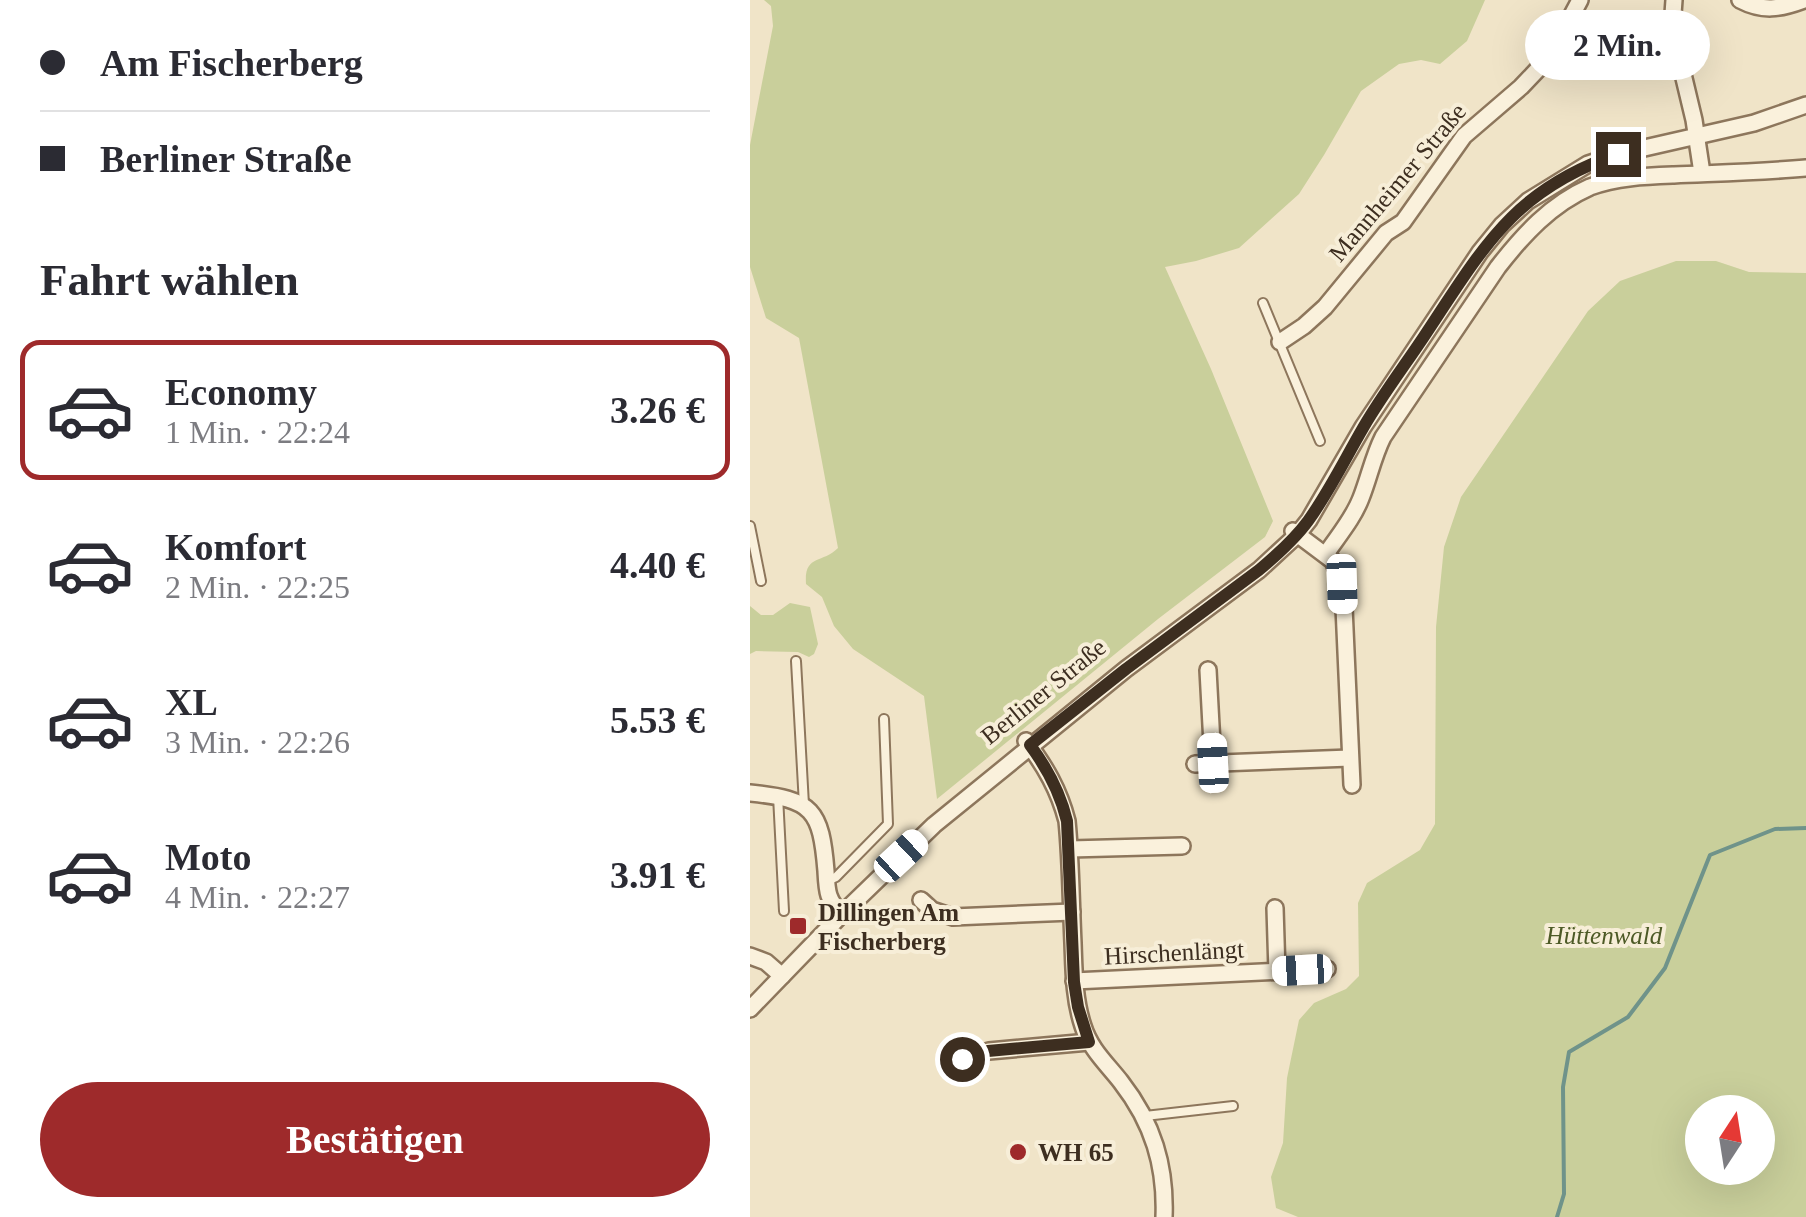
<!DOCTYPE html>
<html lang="de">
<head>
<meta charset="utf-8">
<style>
	:root { --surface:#fff; --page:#f7f7f7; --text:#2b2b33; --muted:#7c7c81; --line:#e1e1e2; --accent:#9e2a2b }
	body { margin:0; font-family:"Times New Roman",serif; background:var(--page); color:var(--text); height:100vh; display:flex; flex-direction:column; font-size:38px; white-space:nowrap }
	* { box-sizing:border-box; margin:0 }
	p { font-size:32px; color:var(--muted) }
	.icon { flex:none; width:55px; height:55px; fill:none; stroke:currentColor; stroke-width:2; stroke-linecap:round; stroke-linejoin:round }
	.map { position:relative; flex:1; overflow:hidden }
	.panel { display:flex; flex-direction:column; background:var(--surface); width:750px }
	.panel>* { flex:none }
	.hud { display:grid; align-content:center; height:220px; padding:0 40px; background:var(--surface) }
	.needle { width:65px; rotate:12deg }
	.controls { position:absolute; left:935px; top:1095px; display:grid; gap:20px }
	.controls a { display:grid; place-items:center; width:90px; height:90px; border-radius:50%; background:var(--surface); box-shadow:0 10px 40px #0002; font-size:50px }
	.end { position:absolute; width:45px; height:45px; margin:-22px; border:12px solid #3d2e20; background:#fff; box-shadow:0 0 0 5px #fff }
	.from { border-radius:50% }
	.bubble { position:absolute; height:70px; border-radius:35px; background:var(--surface); box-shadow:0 10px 40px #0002; font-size:32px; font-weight:800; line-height:70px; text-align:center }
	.car { position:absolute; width:30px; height:60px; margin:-30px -15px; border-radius:12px; box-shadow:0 0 8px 2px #0007; background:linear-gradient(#fff 24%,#345 0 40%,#fff 0 76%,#345 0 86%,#fff 0) }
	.hud b { display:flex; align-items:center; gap:35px; height:95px; font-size:38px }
	.hud b+b { border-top:2px solid var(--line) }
	.hud i { width:25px; height:25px; background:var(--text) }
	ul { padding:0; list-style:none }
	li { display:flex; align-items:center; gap:30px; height:140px; margin:0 20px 15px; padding:0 20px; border:5px solid transparent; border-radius:20px }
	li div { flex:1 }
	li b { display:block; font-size:38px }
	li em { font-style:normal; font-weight:800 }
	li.active { border-color:var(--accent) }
	li>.icon { width:90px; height:90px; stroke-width:1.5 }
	h2 { padding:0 40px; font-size:45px; line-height:120px }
	.primary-button { display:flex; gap:20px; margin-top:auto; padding:20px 40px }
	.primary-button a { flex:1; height:115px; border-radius:60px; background:var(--accent); color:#fff; font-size:40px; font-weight:800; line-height:115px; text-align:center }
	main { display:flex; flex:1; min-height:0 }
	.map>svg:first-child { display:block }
	.green { fill:#c9cf9b; fill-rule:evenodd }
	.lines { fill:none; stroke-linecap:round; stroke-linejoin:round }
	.stream { stroke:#6f938a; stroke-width:4 }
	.lane-casing { stroke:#8d765c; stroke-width:12 }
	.street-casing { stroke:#8d765c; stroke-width:20 }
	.lane { stroke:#faf1dc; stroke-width:8 }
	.street { stroke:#faf1dc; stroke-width:15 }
	.route { stroke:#3d2e20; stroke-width:12 }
	.poi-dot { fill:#9e2a2b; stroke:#f7eed8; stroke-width:4 }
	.labels { text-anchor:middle; stroke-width:8; stroke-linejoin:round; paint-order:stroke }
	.street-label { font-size:25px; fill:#3d2e20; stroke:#f7eed8 }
	.poi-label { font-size:25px; font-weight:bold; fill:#3d2e20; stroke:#f7eed8; text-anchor:start }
	.park-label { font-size:25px; font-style:italic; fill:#4d5a26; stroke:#f7eed8 }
</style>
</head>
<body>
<main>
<section class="panel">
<div class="hud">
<b><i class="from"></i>Am Fischerberg</b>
<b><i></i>Berliner Straße</b>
</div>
<h2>Fahrt wählen</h2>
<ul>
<li class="active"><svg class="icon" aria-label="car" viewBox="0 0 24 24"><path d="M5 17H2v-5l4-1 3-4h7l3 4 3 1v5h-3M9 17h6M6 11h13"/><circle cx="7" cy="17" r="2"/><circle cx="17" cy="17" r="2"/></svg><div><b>Economy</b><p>1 Min. · 22:24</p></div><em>3.26 €</em></li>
<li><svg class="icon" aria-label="car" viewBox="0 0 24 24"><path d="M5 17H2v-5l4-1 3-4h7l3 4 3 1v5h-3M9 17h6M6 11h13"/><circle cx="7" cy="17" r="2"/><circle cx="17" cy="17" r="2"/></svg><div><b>Komfort</b><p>2 Min. · 22:25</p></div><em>4.40 €</em></li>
<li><svg class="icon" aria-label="car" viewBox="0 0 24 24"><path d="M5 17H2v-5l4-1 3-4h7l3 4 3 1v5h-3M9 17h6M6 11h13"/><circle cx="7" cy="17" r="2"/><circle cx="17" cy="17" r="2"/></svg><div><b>XL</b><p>3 Min. · 22:26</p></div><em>5.53 €</em></li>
<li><svg class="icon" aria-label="car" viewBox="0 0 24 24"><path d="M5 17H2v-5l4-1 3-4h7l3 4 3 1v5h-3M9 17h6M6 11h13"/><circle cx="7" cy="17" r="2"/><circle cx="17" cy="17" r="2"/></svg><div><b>Moto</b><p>4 Min. · 22:27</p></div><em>3.91 €</em></li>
</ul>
<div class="primary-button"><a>Bestätigen</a></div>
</section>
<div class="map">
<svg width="1056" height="1217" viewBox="0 0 1056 1217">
	<rect width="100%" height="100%" fill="#f0e4c8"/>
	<!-- green -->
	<g class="green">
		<path d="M 14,0 L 735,0 L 717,41 L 690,64 L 671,60 L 649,64 L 611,91 L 574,155 L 549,194 L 489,248 L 446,261 L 415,267 L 461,369 L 523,521 L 515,537 L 408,619 L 187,799 L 174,696 L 103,649 L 84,626 L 72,597 L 56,584 C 54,554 72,564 88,548 L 49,338 L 16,318 L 0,267 L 0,145 L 23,26 L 21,6 Z"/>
		<path d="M 926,261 L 966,261 L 999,272 L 1056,273 L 1056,1217 L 548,1217 L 526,1208 L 521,1177 L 533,1143 L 537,1078 L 549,1020 L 564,1003 L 596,989 L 609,976 L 608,903 L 617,883 L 670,850 L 685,824 L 686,627 L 694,547 L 711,497 L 838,311 L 870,281 ZM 952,1112 L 1008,1112 L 1008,1168 L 952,1168 Z"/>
		<path d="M 40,603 L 60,607 L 68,644 L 64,654 L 59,657 L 48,652 L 6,651 L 0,654 L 0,606 L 11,615 L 23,615 Z"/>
	</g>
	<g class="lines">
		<!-- stream -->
		<path class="stream" d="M 807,1217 L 814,1194 L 813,1087 L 819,1052 L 878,1017 L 915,968 L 960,855 L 1025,829 L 1056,828"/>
		<defs>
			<g id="lane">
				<path d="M 513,303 L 570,441"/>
				<path d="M 0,526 L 11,581"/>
				<path d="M 46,661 L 54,805"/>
				<path d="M 28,796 L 34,911"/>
				<path d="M 77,881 L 86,877 L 138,824 L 134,719"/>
				<path d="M 395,1116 L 483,1106"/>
			</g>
			<g id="street">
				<path d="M 924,0 L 922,28 L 944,120 L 952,173"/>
				<path d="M 990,0 C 1013,12 1030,9 1054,0"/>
				<path d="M 806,45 L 862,70 L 929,61"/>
				<path d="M 530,342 L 554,326 L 575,307 L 636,233 L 653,222 L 714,136 L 771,87 L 790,67 L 806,45 L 830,0"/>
				<path d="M 543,531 L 583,561 L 593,585 L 602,785"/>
				<path d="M 576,554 C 588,536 603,519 611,498 C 619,478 623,457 633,437 L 748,267 C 773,235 801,204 840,187 C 866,177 897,176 924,175 C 968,173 1012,172 1056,168"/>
				<path d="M 458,670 L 463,763"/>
				<path d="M 276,741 C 295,766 309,790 317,821 C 321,861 321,902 323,943 C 324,971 324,999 333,1026 C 340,1049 357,1064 371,1082 C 403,1123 416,1166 414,1217"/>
				<path d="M 445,764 L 600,758"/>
				<path d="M 0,793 C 63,799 71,810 76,871 C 77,891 77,900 92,914"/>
				<path d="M 320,849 L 432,846"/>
				<path d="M 171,900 L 182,910 L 203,917 L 322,912"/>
				<path d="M 525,908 L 527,972"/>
				<path d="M 0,956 L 16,962 L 32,976"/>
				<path d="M 324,981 L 577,969"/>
				<path d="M 0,1009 L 92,914 L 184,825 L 376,669 L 509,570 L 547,535 L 559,520 L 613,427 L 730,252 L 752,225 L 778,201 L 838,164 L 868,154 L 1004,123 L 1056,105"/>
				<path d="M 212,1059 L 239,1051 L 339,1042"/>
			</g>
		</defs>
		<!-- lane casing -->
		<use href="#lane" class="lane-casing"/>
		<!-- street casing -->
		<use href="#street" class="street-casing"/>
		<!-- lane -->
		<use href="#lane" class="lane"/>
		<!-- street -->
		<use href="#street" class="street"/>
	</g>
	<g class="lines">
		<!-- route -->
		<path class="route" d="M 212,1059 L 238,1051 L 339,1042 L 328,1007 L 324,982 L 317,821 C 310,792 298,769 280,745 L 376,669 L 509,570 C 527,555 544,540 558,521 C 579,492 595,459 613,428 C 632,395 656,364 677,332 C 734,246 765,189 868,154"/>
	</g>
	<!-- markers -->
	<g class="poi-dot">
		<rect x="38" y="916" width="20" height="20" rx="5"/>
		<circle cx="268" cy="1152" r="10"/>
	</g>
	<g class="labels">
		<!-- street labels -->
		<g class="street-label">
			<text transform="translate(647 182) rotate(-50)" y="9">Mannheimer Straße</text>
			<text transform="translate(293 691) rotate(-39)" y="9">Berliner Straße</text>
			<text transform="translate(424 952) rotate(-3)" y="9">Hirschenlängt</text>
		</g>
		<!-- poi labels -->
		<g class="poi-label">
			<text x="68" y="921">Dillingen Am<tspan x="68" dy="29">Fischerberg</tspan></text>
			<text x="288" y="1161">WH 65</text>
		</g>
		<!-- park labels -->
		<g class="park-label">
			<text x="854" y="944">Hüttenwald</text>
		</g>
	</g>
</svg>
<div class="controls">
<a><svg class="needle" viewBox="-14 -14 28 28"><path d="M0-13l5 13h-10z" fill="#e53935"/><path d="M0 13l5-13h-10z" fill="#7c7c81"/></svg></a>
</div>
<i class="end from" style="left:212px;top:1059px"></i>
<i class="end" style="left:868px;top:154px"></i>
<div class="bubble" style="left:775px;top:10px;width:185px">2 Min.</div>
<i class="car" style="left:592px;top:584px;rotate:178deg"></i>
<i class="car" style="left:463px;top:763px;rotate:357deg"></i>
<i class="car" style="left:151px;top:856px;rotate:47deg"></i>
<i class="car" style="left:552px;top:970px;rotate:267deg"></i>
</div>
</main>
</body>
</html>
